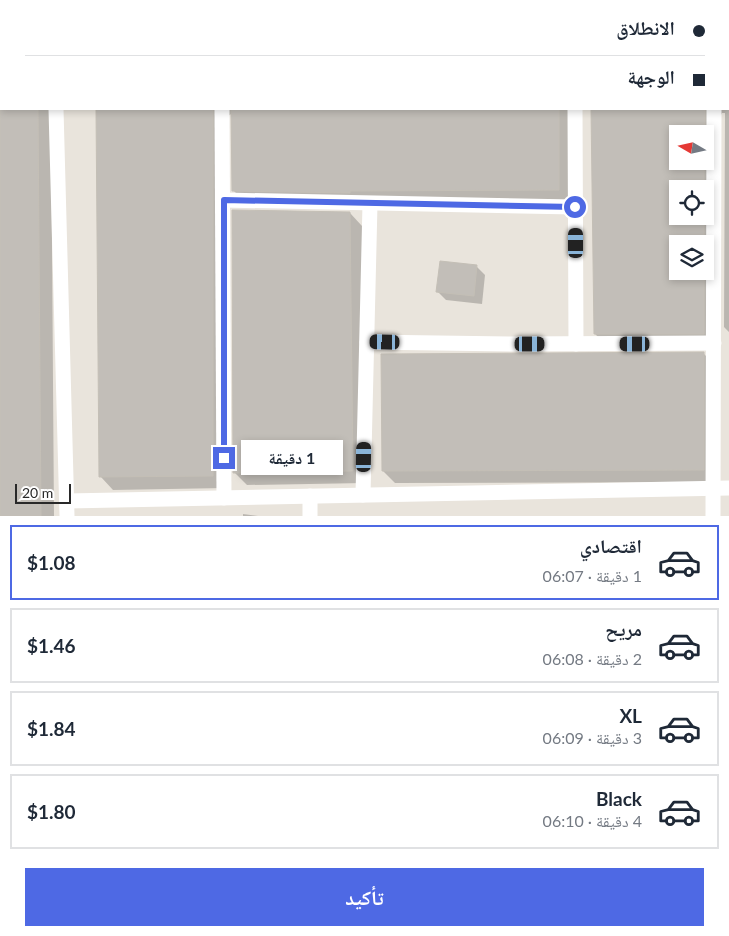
<!DOCTYPE html>
<html lang="ar">
<head>
<meta charset="utf-8">
<style>
	:root { --surface:#fff; --page:#f6f6f7; --text:#1f2937; --muted:#747a83; --line:#e0e1e3; --accent:#4e69e4 }
	body { margin:0; font-family:Lato,"Noto Naskh Arabic",sans-serif; background:var(--page); color:var(--text); direction:rtl; height:100vh; display:flex; flex-direction:column; font-size:19px; white-space:nowrap }
	* { box-sizing:border-box; margin:0 }
	p { font-size:16px; color:var(--muted) }
	.icon { flex:none; width:28px; height:28px; fill:none; stroke:currentColor; stroke-width:2; stroke-linecap:round; stroke-linejoin:round }
	.map { position:relative; height:516px; overflow:hidden; direction:ltr }
	.details { display:flex; flex-direction:column; background:var(--surface); flex:1 }
	.details>* { flex:none }
	.guide { position:absolute; left:0px; top:0px; width:730px; height:110px; box-shadow:0 2px 8px #0003; direction:rtl; display:grid; align-content:center; height:110px; padding:0 25px; background:var(--surface) }
	.needle { width:32px; rotate:279deg }
	.buttons { position:absolute; left:669px; top:125px; display:grid; gap:10px }
	.buttons a { display:grid; place-items:center; width:45px; height:45px; border-radius:0px; background:var(--surface); box-shadow:0 2px 8px #0003; font-size:25px }
	.scale { position:absolute; left:15px; bottom:12px; width:56px; box-sizing:border-box; padding-left:5px; border:2px solid #292929; border-top:0; font-size:14px; line-height:18px; white-space:nowrap; color:#292929; -webkit-text-stroke:4px #fff; paint-order:stroke }
	.end { position:absolute; width:22px; height:22px; margin:-11px; border:6px solid #4e69e4; background:#fff; box-shadow:0 0 0 2px #fff }
	.from { border-radius:50% }
	.bubble { position:absolute; height:35px; border-radius:0px; background:var(--surface); box-shadow:0 2px 8px #0003; font-size:16px; font-weight:700; line-height:35px; text-align:center; direction:rtl }
	.car { position:absolute; width:15px; height:30px; margin:-15px -8px; border-radius:6px; box-shadow:0 0 4px 1px #0007; background:linear-gradient(#222 24%,#8ab4d8 0 40%,#222 0 76%,#8ab4d8 0 86%,#222 0) }
	.guide b { display:flex; align-items:center; gap:18px; height:48px; font-size:19px }
	.guide b+b { border-top:1px solid var(--line) }
	.guide i { width:12px; height:12px; background:var(--text) }
	ul { padding:9px 0 0; list-style:none }
	li { display:flex; align-items:center; gap:15px; height:75px; margin:0 10px 8px; padding:0 15px; border:2px solid var(--line); border-radius:0px }
	li div { flex:1 }
	li b { display:block; font-size:19px }
	li em { font-style:normal; font-weight:700 }
	li.current { border-color:var(--accent) }
	li>.icon { width:45px; height:45px; stroke-width:1.5 }
	.action { display:flex; gap:10px; margin-top:auto; padding:10px 25px }
	.action a { flex:1; height:58px; border-radius:0px; background:var(--accent); color:#fff; font-size:20px; font-weight:700; line-height:58px; text-align:center }
	.map>svg:first-child { display:block }
	.shadow { fill:#0003; fill-rule:evenodd }
	.building { fill:#c2beb8; stroke:#c4bfb6 }
	.lines { fill:none; stroke-linecap:round; stroke-linejoin:round }
	.street { stroke:#fff; stroke-width:15 }
	.route { stroke:#4e69e4; stroke-width:6 }
</style>
</head>
<body>
<div class="map">
<svg width="729" height="516" viewBox="0 0 729 516">
	<rect width="100%" height="100%" fill="#e9e4dc"/>
	<!-- shadow -->
	<g class="shadow">
		<path d="M 0,0 L 56,0 L 1,1 L 1,109 L 51,109 L 54,516 L 0,516 Z"/>
		<rect x="93" y="0" width="77" height="1"/>
		<path d="M 510,0 L 729,0 L 729,332 L 724,327 L 725,113 L 722,113 L 717,122 L 716,346 L 608,346 L 595,334 L 592,109 L 729,109 L 729,1 ZM 678,134 L 705,134 L 705,161 L 678,161 ZM 678,189 L 705,189 L 705,216 L 678,216 ZM 678,244 L 705,244 L 705,271 L 678,271 Z"/>
		<path d="M 97,109 L 571,109 L 572,202 L 246,203 L 233,190 L 233,113 L 226,117 L 225,488 L 113,490 L 101,477 Z"/>
		<path d="M 350,213 L 362,226 L 365,483 L 247,485 L 234,472 Z"/>
		<path d="M 477,267 L 485,275 L 482,304 L 446,300 L 438,292 Z"/>
		<path d="M 704,354 L 716,366 L 716,482 L 395,483 L 383,471 Z"/>
		<path d="M 243,514 L 258,516 L 243,516 Z"/>
	</g>
	<!-- building -->
	<g class="building">
		<path d="M 0,109 L 38,109 L 41,516 L 0,516 Z"/>
		<path d="M 96,109 L 213,109 L 213,476 L 99,477 Z"/>
		<path d="M 231,109 L 559,109 L 559,190 L 350,191 L 350,193 L 232,191 Z"/>
		<path d="M 591,109 L 705,109 L 705,134 L 678,134 L 678,161 L 704,161 L 704,189 L 678,189 L 678,216 L 704,216 L 704,244 L 678,244 L 678,271 L 704,271 L 704,334 L 594,334 Z"/>
		<path d="M 232,210 L 350,212 L 353,471 L 233,473 Z"/>
		<path d="M 440,261 L 477,265 L 474,296 L 436,292 Z"/>
		<path d="M 704,352 L 704,470 L 382,471 L 381,354 Z"/>
	</g>
	<g class="lines">
		<!-- street -->
		<g class="street">
			<path d="M 51,0 L 51,1"/>
			<path d="M 479,0 L 479,1"/>
			<path d="M 0,62 L 1,62"/>
			<path d="M 56,109 L 67,516"/>
			<path d="M 222,109 L 224,498"/>
			<path d="M 575,109 L 576,344"/>
			<path d="M 224,200 L 575,207"/>
			<path d="M 367,342 L 514,344 L 714,343"/>
			<path d="M 363,495 L 370,204"/>
			<path d="M 310,496 L 310,516"/>
			<path d="M 67,501 L 729,488"/>
			<path d="M 713,516 L 714,109"/>
		</g>
	</g>
	<g class="lines">
		<!-- route -->
		<path class="route" d="M 224,458 L 224,200 L 575,207"/>
	</g>
</svg>
<div class="buttons">
<a><svg class="needle" viewBox="-14 -14 28 28"><path d="M0-13l5 13h-10z" fill="#e53935"/><path d="M0 13l5-13h-10z" fill="#747a83"/></svg></a>
<a><svg class="icon" aria-label="locate" viewBox="0 0 24 24"><circle cx="12" cy="12" r="6"/><path d="M12 2v4M12 18v4M2 12h4M18 12h4"/></svg></a>
<a><svg class="icon" aria-label="layers" viewBox="0 0 24 24"><path d="M12 4l9 5-9 5-9-5zM3 14l9 5 9-5"/></svg></a>
</div>
<div class="scale">20 m</div>
<i class="end from" style="left:575px;top:207px"></i>
<i class="end" style="left:224px;top:458px"></i>
<div class="bubble" style="left:241px;top:440px;width:102px">1 دقيقة</div>
<i class="car" style="left:576px;top:243px;rotate:0deg"></i>
<i class="car" style="left:385px;top:342px;rotate:271deg"></i>
<i class="car" style="left:530px;top:344px;rotate:90deg"></i>
<i class="car" style="left:635px;top:344px;rotate:270deg"></i>
<i class="car" style="left:364px;top:457px;rotate:1deg"></i>
<div class="guide">
<b><i class="from"></i>الانطلاق</b>
<b><i></i>الوجهة</b>
</div>
</div>
<section class="details">
<ul>
<li class="current"><svg class="icon" aria-label="car" viewBox="0 0 24 24"><path d="M5 17H2v-5l4-1 3-4h7l3 4 3 1v5h-3M9 17h6M6 11h13"/><circle cx="7" cy="17" r="2"/><circle cx="17" cy="17" r="2"/></svg><div><b>اقتصادي</b><p>1 دقيقة · 06:07</p></div><em>$1.08</em></li>
<li><svg class="icon" aria-label="car" viewBox="0 0 24 24"><path d="M5 17H2v-5l4-1 3-4h7l3 4 3 1v5h-3M9 17h6M6 11h13"/><circle cx="7" cy="17" r="2"/><circle cx="17" cy="17" r="2"/></svg><div><b>مريح</b><p>2 دقيقة · 06:08</p></div><em>$1.46</em></li>
<li><svg class="icon" aria-label="car" viewBox="0 0 24 24"><path d="M5 17H2v-5l4-1 3-4h7l3 4 3 1v5h-3M9 17h6M6 11h13"/><circle cx="7" cy="17" r="2"/><circle cx="17" cy="17" r="2"/></svg><div><b>XL</b><p>3 دقيقة · 06:09</p></div><em>$1.84</em></li>
<li><svg class="icon" aria-label="car" viewBox="0 0 24 24"><path d="M5 17H2v-5l4-1 3-4h7l3 4 3 1v5h-3M9 17h6M6 11h13"/><circle cx="7" cy="17" r="2"/><circle cx="17" cy="17" r="2"/></svg><div><b>Black</b><p>4 دقيقة · 06:10</p></div><em>$1.80</em></li>
</ul>
<div class="action"><a>تأكيد</a></div>
</section>
</body>
</html>
